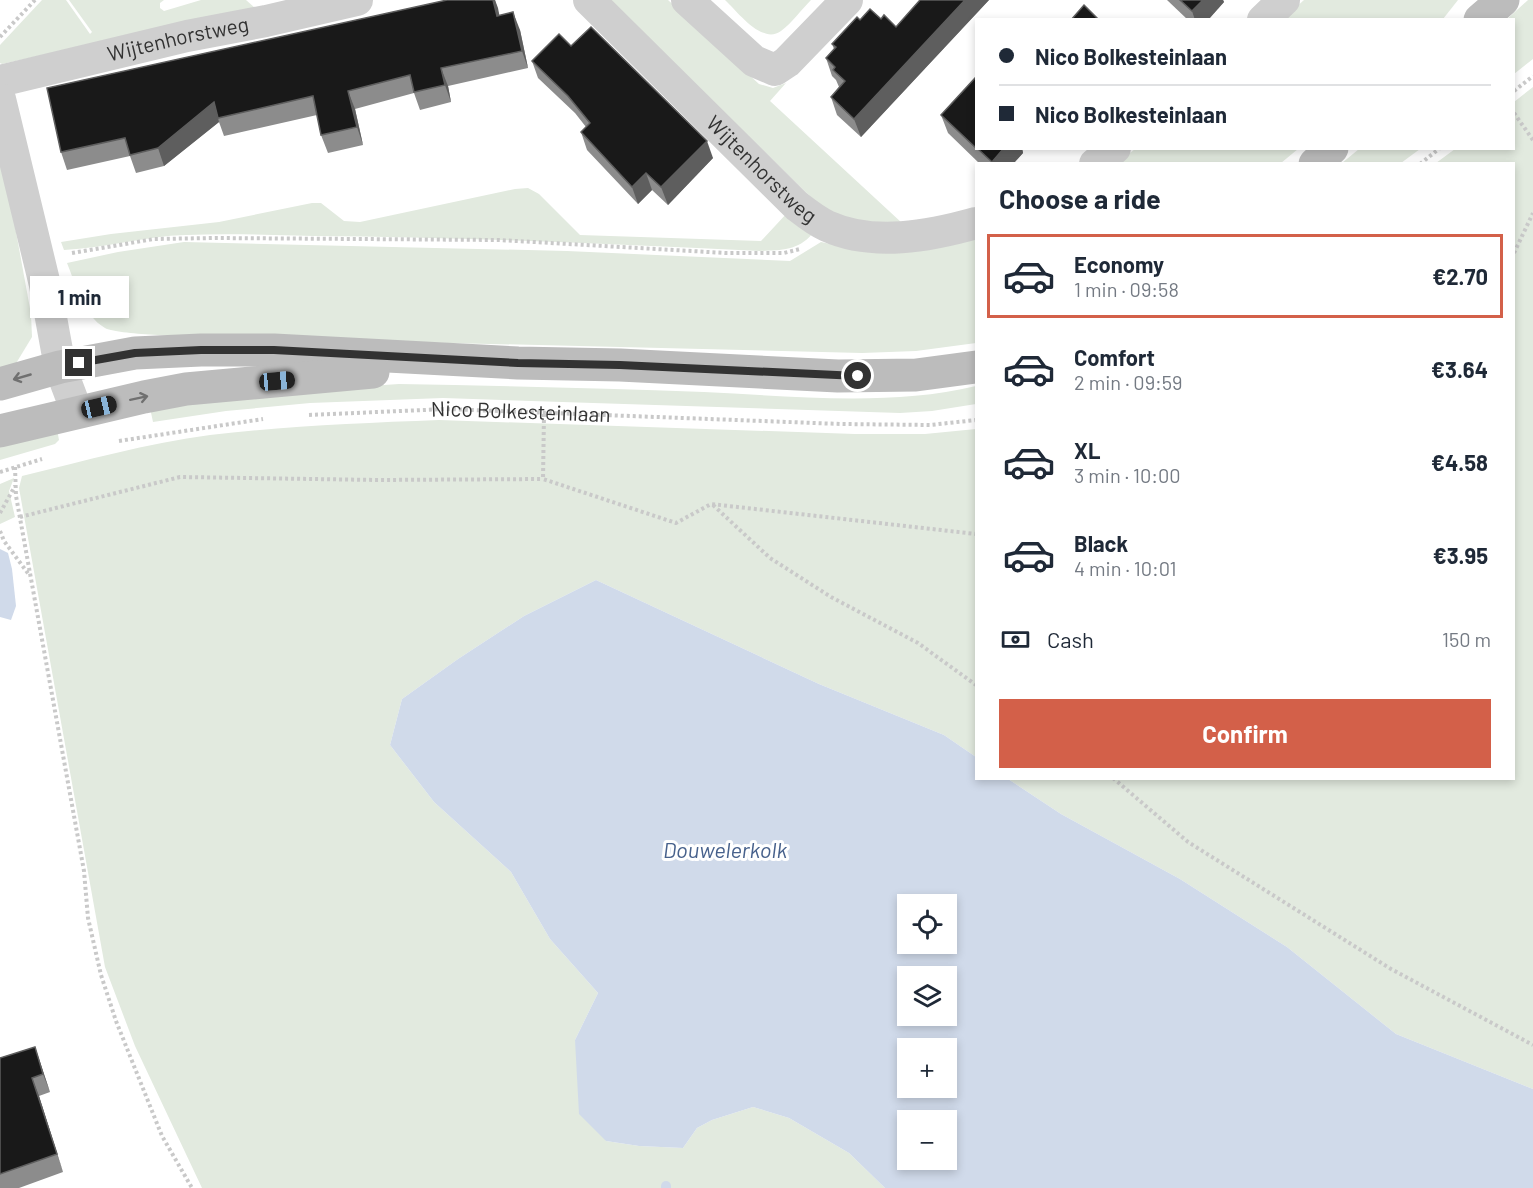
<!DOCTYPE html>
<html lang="en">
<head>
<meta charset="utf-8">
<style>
	:root { --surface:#fff; --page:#f2f2f3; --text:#1f2937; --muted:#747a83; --line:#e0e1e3; --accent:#d36049 }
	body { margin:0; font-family:Barlow,sans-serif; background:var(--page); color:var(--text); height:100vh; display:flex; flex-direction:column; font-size:22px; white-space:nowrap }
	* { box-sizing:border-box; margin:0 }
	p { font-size:20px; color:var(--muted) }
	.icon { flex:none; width:33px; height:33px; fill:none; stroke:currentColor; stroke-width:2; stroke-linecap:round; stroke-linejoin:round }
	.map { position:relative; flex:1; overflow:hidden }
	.sheet { position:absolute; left:975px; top:162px; width:540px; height:618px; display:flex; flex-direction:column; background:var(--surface); border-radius:0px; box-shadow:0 3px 9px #0003 }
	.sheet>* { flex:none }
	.banner { position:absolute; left:975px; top:18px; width:540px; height:132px; border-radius:0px; box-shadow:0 3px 9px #0003; display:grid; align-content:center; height:132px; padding:0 24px; background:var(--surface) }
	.controls { position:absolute; left:897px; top:894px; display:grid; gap:12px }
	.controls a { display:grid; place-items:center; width:60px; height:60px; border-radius:0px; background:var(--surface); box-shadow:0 3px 9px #0003; font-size:30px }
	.end { position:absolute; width:27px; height:27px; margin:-14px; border:8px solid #323232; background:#fff; box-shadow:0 0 0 3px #fff }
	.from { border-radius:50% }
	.bubble { position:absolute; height:42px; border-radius:0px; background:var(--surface); box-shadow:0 3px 9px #0003; font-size:20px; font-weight:700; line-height:42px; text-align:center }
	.car { position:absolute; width:18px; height:36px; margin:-18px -9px; border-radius:8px; box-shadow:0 0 4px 2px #0007; background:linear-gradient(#222 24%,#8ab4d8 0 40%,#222 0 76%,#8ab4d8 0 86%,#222 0) }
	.banner b { display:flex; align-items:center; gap:21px; height:57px; font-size:22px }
	.banner b+b { border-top:2px solid var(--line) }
	.banner i { width:15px; height:15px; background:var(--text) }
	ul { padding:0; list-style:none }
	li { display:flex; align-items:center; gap:18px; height:84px; margin:0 12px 9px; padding:0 12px; border:3px solid transparent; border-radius:0px }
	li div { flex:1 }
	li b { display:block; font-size:22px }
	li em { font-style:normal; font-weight:700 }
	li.active { border-color:var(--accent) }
	li>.icon { width:54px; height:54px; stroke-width:1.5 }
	h2 { padding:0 24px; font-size:27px; line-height:72px }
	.pay { display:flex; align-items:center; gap:15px; height:66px; padding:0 24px; font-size:22px }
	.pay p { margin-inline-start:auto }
	.action { display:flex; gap:12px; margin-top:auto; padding:12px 24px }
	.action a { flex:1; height:69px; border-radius:0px; background:var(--accent); color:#fff; font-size:24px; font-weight:700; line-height:69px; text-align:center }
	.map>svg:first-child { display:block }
	.green { fill:#e2eadf }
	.water { fill:#d0daea; fill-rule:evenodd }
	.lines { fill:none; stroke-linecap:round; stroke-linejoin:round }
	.stream { stroke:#d0daea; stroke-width:10 }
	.path { stroke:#c9c9c9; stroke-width:4; stroke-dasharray:3 3; stroke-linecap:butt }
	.street { stroke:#cfcfcf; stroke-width:32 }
	.secondary { stroke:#bcbcbc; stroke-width:33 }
	.wall { fill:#8c8c8c }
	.shaded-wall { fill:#5e5e5e }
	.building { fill:#191919; stroke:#5e5e5e; stroke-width:1.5 }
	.oneway { stroke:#707070 }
	.route { stroke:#323232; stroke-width:8 }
	.labels { text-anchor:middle; stroke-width:6; stroke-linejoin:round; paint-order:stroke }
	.street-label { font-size:21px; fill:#323232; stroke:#fff }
	.water-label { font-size:22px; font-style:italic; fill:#47618c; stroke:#fff }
</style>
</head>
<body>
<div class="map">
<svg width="1533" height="1188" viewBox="0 0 1533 1188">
	<rect width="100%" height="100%" fill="#fff"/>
	<!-- green -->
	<g class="green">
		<path d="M 42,0 L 66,0 L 90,34 L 92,32 L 69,0 L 164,0 L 160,3 L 160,8 L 164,11 L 201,0 L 246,0 L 255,8 L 2,64 L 0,63 L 0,45 Z"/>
		<path d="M 610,0 L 668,0 L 759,84 L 773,88 L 786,83 L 770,101 L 902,223 L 879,225 L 827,213 Z"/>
		<path d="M 725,0 L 811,0 C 801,10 792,23 781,31 C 762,45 738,12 725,0 Z"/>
		<path d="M 1304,0 L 1458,0 L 1443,19 L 1282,20 Z"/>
		<path d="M 1528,0 L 1533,0 L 1533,59 L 1514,74 L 1514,20 L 1506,20 Z"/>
		<path d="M 1533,87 L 1533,1089 L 1396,1034 L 1287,947 L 1180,879 L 1061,814 L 1008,779 L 1514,778 L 1514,164 L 1436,163 L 1455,149 L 1514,148 L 1514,102 Z"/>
		<path d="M 0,144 L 31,314 L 32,337 L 12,370 L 0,374 Z"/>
		<path d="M 1135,149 L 1298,149 L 1281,163 L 1116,164 Z"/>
		<path d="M 1359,149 L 1359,148 L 1420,149 L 1401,163 L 1342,163 Z"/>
		<path d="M 528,188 L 539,194 L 580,235 L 761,241 L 788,212 L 812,234 C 798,251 780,250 760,251 C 611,244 463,237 314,236 C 271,235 228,233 186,235 C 145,236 105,248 64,250 L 61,242 L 111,234 L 219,222 L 312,203 L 321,203 L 344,221 L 360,222 L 515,189 Z"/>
		<path d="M 976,233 L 976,343 L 916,351 L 862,353 L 208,337 C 189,336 117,335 105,328 C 83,315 76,285 67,263 L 118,252 L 184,242 L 567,251 L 790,261 L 821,242 L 873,253 L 937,245 Z"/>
		<path d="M 399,384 C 501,386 602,388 704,392 C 794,396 888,407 976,386 L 976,404 L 932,411 L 900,413 L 443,398 L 310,403 L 226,411 L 153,422 L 150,408 L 265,393 Z"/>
		<path d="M 439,420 L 855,434 L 925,434 L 976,429 L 976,757 L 944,735 L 819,684 L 596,580 L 524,616 L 458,659 L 402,699 L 390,745 L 434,802 L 511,872 L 550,939 L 598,993 L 575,1040 L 606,1141 L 639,1146 L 683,1148 L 697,1128 L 712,1120 L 753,1107 L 789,1118 L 849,1153 L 885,1188 L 202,1188 L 135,1046 L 105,967 L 19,488 L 22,476 C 84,461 148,443 210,435 C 286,426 362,423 439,420 Z"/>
		<path d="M 57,429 L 59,440 L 55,444 L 0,460 L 0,443 Z"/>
		<path d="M 14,478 L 9,491 L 15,517 L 0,524 L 0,484 Z"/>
	</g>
	<!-- water -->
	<g class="water">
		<path d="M 0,549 L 8,553 L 12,569 L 16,606 L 11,620 L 0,617 Z"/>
		<path d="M 596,580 L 819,684 L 944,735 L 976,757 L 976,778 L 1008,779 L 1061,814 L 1180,879 L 1287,947 L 1396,1034 L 1533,1089 L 1533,1188 L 885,1188 L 849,1153 L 789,1118 L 753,1107 L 712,1120 L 697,1128 L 683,1148 L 639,1146 L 606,1141 L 579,1114 L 575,1040 L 598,993 L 550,939 L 511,872 L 434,802 L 390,745 L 402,699 L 458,659 L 524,616 ZM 908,904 L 946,904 L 946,944 L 908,944 ZM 908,976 L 946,976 L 946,1016 L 908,1016 ZM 908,1048 L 946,1048 L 946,1088 L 908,1088 ZM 908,1120 L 946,1120 L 946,1160 L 908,1160 Z"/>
	</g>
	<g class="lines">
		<!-- stream -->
		<path class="stream" d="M 666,1186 L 666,1188"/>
		<!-- path -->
		<g class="path">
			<path d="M 0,37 L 35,0"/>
			<path d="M 1514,91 L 1533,76"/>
			<path d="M 1514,113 L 1533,140"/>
			<path d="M 1420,164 L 1440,148"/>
			<path d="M 72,253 L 154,239 L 215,238 L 499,240 L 726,253 L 784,253 L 800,249"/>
			<path d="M 1514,253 L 1533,213"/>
			<path d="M 544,414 L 543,479 L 676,523 L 711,504 L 976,534"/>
			<path id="s1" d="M 309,415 L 446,409 L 841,424 L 930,425 L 976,420"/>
			<path d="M 119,441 L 263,419"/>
			<path d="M 15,467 L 16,496 L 84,871 L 88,918 L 101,975 L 116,1021 L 162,1136 L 192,1188"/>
			<path d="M 0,472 L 42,459"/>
			<path d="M 713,505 L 770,558 L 831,597 L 918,643 L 976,685"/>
			<path d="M 0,513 L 15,486"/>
			<path d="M 20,517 L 180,477 L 378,480 L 543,479"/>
			<path d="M 0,531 L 4,541 L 30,576"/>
			<path d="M 1113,778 L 1188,842 L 1391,969 L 1533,1045"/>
		</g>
		<!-- street -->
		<g class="street">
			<path id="s2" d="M 589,0 L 797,206 C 806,213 816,221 827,226 C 873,247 930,236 976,223"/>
			<path d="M 687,0 L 754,61 L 775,70 L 787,62 L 847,0"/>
			<path d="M 1263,20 L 1284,0"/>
			<path id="s3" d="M 0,81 L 187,36 L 266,21 L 357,0"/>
			<path d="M 0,99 L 45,285 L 60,367 L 77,412"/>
			<path d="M 1095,164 L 1115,148"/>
		</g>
		<!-- secondary -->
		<g class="secondary">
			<path d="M 1480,20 L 1503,0"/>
			<path d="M 1315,164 L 1332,148"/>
			<path d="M 0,384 L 60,367 L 135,353 L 201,350 L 274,350 L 518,363 L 620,365 L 838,376 L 916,375 L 976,367"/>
			<path d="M 0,431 L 144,397 L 186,389 L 373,372"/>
		</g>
	</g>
	<!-- wall -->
	<g class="wall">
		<path d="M 447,0 L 495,0 L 499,15 L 520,30 L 528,68 L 448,86 L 451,102 L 420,110 L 414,93 L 355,109 L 363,145 L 328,153 L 321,135 L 317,115 L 224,136 L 219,122 L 164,166 L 136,173 L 130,156 L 67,170 L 61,152 Z"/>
		<path d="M 920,0 L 989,0 L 861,137 L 837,115 L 831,97 L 839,87 L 836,80 L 832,76 L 826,58 L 834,49 L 832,44 L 860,20 L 881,19 L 896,27 Z"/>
		<path d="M 1167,0 L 1223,0 L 1224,2 L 1208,20 L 1188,20 Z"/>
		<path d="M 571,46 L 713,158 L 668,205 L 652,190 L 638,204 L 587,150 L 581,132 L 586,127 L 575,113 L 538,78 L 532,61 Z"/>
		<path d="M 976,77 L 976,148 L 1022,148 L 1023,153 L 1013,164 L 980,164 L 948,133 L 941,115 Z"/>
		<path d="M 35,1047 L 50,1092 L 39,1096 L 63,1172 L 19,1188 L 0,1188 L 0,1058 Z"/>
	</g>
	<!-- shaded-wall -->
	<g class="shaded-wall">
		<path d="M 493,0 L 495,0 L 498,8 L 503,34 L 497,16 Z"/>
		<path d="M 965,0 L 989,0 L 861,137 L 854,119 Z"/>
		<path d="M 1203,0 L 1223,0 L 1224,2 L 1208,20 L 1195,20 L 1192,11 Z"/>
		<path d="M 513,12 L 520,30 L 528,68 L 522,51 Z"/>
		<path d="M 441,68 L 448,86 L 451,102 L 445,85 Z"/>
		<path d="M 348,91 L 355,109 L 363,145 L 357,127 Z"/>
		<path d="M 214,102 L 219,122 L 164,166 L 158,148 Z"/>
		<path d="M 707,141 L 713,158 L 668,205 L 661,187 Z"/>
		<path d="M 1004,148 L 1022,148 L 1023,153 L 1013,164 L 992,164 L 992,162 Z"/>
		<path d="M 646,173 L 652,190 L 638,204 L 632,187 Z"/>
		<path d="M 35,1047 L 50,1092 L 43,1074 Z"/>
		<path d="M 32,1078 L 39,1096 L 63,1172 L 57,1154 Z"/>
	</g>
	<!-- building -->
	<g class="building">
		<path d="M 447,0 L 493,0 L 497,16 L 513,12 L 522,51 L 441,68 L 445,85 L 414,92 L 410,75 L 348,91 L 357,127 L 321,135 L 313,96 L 218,118 L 214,102 L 158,148 L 130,155 L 125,138 L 61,152 L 47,88 Z"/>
		<path d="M 920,0 L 965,0 L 854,119 L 831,97 L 845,81 L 833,70 L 835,67 L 826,58 L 836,47 L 832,44 L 857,17 L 860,20 L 870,9 L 881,19 L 884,15 L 896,27 Z"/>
		<path d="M 1180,0 L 1203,0 L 1192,11 Z"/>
		<path d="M 1084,5 L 1099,20 L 1071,20 Z"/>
		<path d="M 591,27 L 707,141 L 661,187 L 646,173 L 632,187 L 581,132 L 590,123 L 568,96 L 532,61 L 559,34 L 571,46 Z"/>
		<path d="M 976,77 L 976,148 L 941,115 Z"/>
		<path d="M 977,148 L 1004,148 L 992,162 Z"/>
		<path d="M 35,1047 L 43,1074 L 32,1078 L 57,1154 L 0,1174 L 0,1058 Z"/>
	</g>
	<!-- one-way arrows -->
	<defs><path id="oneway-shaft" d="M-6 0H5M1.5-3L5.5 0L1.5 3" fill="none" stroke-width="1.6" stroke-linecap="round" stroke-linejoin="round" transform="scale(1.5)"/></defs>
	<g class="oneway">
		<use href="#oneway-shaft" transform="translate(22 377) rotate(164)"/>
		<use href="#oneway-shaft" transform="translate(139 398) rotate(-12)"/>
	</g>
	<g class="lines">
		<!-- route -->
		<path class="route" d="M 79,363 L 135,353 L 201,350 L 274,350 L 518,363 L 620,365 L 858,376"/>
	</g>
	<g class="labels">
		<!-- street labels -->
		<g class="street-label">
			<text dy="7" stroke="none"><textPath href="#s3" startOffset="183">Wijtenhorstweg</textPath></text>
			<text dy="7" stroke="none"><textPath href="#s2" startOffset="242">Wijtenhorstweg</textPath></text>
			<text dy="7" stroke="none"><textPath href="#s1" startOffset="212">Nico Bolkesteinlaan</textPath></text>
		</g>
		<!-- water labels -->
		<g class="water-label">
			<text x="725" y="858">Douwelerkolk</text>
		</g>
	</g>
</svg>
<div class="controls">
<a><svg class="icon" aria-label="locate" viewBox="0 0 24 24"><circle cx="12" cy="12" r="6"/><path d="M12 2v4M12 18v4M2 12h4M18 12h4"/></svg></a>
<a><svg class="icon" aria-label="layers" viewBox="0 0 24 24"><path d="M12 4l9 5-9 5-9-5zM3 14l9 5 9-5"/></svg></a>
<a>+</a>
<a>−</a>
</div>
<i class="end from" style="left:858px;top:376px"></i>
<i class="end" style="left:79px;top:363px"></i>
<div class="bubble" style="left:30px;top:276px;width:99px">1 min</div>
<i class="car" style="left:277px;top:381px;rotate:85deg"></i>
<i class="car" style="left:99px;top:407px;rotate:77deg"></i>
<div class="banner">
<b><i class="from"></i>Nico Bolkesteinlaan</b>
<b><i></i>Nico Bolkesteinlaan</b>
</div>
<section class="sheet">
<h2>Choose a ride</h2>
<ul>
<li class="active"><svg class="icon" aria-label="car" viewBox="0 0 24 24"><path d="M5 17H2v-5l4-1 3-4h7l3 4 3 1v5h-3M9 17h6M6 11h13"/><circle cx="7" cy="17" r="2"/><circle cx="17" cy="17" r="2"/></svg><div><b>Economy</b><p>1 min · 09:58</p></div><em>€2.70</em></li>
<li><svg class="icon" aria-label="car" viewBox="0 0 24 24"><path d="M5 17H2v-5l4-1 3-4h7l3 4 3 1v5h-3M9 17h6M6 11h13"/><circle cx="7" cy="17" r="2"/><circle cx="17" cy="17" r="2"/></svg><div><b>Comfort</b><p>2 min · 09:59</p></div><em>€3.64</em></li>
<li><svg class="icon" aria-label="car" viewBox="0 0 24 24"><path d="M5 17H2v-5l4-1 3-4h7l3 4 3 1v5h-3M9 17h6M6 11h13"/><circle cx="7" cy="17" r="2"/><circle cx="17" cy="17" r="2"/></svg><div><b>XL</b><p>3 min · 10:00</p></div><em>€4.58</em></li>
<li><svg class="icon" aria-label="car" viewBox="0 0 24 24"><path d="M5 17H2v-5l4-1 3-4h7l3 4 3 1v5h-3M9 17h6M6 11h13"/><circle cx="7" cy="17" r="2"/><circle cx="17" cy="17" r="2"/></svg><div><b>Black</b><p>4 min · 10:01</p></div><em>€3.95</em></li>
</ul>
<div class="pay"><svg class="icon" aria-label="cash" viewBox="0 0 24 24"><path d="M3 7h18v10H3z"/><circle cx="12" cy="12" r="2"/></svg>Cash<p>150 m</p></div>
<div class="action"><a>Confirm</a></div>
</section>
</div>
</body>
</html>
